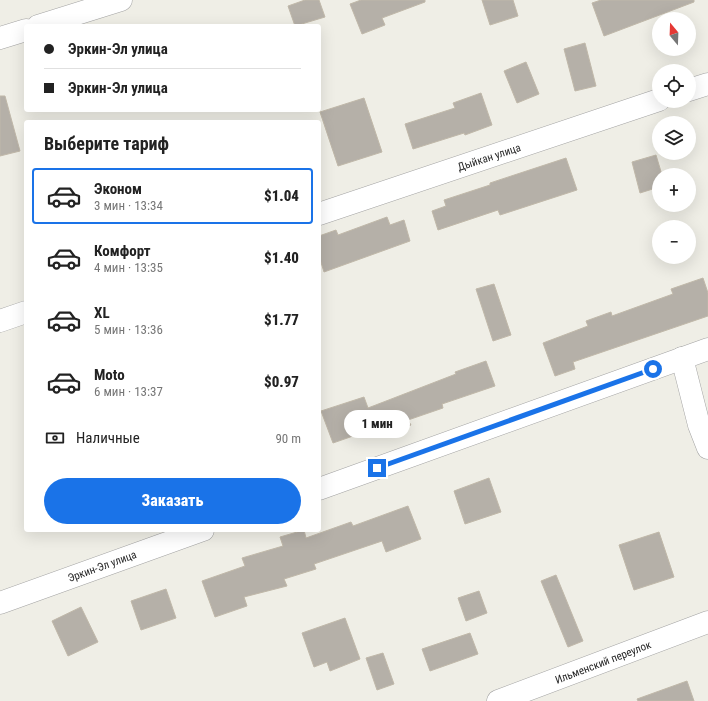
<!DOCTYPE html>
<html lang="ru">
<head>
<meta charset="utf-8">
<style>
	:root { --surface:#fff; --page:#f2f2f2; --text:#222; --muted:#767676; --line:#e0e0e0; --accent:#1a73e8 }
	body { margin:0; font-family:"Roboto Condensed",sans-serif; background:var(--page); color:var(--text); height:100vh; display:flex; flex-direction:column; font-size:15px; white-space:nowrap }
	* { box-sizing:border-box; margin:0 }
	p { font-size:13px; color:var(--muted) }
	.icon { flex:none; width:22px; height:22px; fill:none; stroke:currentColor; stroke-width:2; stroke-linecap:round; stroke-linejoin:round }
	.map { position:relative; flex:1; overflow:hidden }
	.details { position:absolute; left:24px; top:120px; width:297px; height:412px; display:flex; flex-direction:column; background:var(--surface); border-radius:4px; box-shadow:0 4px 16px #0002 }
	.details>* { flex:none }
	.guide { position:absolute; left:24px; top:24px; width:297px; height:88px; border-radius:4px; box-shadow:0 4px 16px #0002; display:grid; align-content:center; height:88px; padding:0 20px; background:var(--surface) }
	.needle { width:26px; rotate:341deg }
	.fabs { position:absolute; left:652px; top:12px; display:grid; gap:8px }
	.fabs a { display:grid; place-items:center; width:44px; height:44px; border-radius:50%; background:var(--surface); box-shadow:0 4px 16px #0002; font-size:20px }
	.end { position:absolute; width:18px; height:18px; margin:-9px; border:5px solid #1a73e8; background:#fff; box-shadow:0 0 0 2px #fff }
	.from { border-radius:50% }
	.bubble { position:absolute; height:28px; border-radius:14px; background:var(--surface); box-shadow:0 4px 16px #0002; font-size:13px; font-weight:800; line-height:28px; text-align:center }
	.guide b { display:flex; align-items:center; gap:14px; height:38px; font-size:15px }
	.guide b+b { border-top:1px solid var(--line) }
	.guide i { width:10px; height:10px; background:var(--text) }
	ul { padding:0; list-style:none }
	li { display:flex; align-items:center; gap:12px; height:56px; margin:0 8px 6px; padding:0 12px; border:2px solid transparent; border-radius:4px }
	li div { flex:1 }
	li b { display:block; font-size:15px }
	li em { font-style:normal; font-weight:800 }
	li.active { border-color:var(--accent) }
	li>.icon { width:36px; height:36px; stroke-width:1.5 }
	h2 { padding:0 20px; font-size:18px; line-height:48px }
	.pay { display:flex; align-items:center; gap:10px; height:44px; padding:0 20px; font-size:15px }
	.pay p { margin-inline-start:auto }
	.cta { display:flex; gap:8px; margin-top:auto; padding:8px 20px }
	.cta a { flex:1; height:46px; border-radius:24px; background:var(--accent); color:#fff; font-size:16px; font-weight:800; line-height:46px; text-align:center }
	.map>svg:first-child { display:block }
	.building { fill:#b5b0a8; stroke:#c0b8a9 }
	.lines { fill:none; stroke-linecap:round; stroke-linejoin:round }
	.minor-casing { stroke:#a3a3a3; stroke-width:23 }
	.minor { stroke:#fff; stroke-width:22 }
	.route { stroke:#1a73e8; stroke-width:5 }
	.labels { text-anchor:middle; stroke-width:3.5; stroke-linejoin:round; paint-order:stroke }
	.street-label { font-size:11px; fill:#1f1f1f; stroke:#fff }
</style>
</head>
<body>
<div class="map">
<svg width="708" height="701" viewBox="0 0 708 701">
	<rect width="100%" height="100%" fill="#efeee6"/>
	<!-- building -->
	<g class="building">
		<path d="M 305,0 L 319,0 L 325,17 L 295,26 L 288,6 Z"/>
		<path d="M 361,0 L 425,0 L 425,2 L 382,18 L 385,25 L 362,34 L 350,4 Z"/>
		<path d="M 482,0 L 513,0 L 518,16 L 490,25 Z"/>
		<path d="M 601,0 L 694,0 L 694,2 L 604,36 L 592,3 Z"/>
		<path d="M 585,43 L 596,86 L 575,91 L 564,49 Z"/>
		<path d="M 526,62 L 539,94 L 517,103 L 504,71 Z"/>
		<path d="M 481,93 L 492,125 L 465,135 L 464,133 L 413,149 L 405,124 L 455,108 L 453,103 Z"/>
		<path d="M 0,96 L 5,96 L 20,151 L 0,156 Z"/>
		<path d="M 364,98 L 382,152 L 338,166 L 320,112 Z"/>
		<path d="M 656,155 L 662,175 L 659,175 L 659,187 L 640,193 L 632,162 Z"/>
		<path d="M 566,158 L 577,190 L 500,215 L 498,210 L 438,230 L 432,211 L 446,206 L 444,200 L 490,185 L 490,183 Z"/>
		<path d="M 387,217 L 390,225 L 404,220 L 410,241 L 324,272 L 319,256 L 319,236 L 336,230 L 338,235 Z"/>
		<path d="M 703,278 L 708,293 L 708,316 L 573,362 L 575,369 L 555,376 L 543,343 L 588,326 L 586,321 L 611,312 L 612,316 L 673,294 L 671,289 Z"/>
		<path d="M 494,284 L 511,335 L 493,341 L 476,289 Z"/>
		<path d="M 486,361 L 495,386 L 442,404 L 443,408 L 408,420 L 411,425 L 380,436 L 376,428 L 333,443 L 321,411 L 364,397 L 368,408 L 456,374 L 455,372 Z"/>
		<path d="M 489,478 L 501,512 L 465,524 L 454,491 Z"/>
		<path d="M 408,506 L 421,539 L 386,552 L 382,541 L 314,564 L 316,569 L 284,579 L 287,586 L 244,597 L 247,606 L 215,617 L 202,581 L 245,566 L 242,558 L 283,546 L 280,537 L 304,530 L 306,538 L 351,522 L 353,526 Z"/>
		<path d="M 659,532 L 674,577 L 634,590 L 619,545 Z"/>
		<path d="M 556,575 L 583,641 L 568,647 L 541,581 Z"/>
		<path d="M 166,589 L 176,618 L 141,630 L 131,601 Z"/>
		<path d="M 479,591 L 487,613 L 466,621 L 458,598 Z"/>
		<path d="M 81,607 L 98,642 L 68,656 L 52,621 Z"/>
		<path d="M 345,618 L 360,659 L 330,671 L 327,662 L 314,667 L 302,633 Z"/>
		<path d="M 470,633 L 478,654 L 430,671 L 422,649 Z"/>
		<path d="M 383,653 L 394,684 L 377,690 L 366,658 Z"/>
		<path d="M 687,681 L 694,701 L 638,701 L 637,699 Z"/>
	</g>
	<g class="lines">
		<defs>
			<g id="minor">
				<path d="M 38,26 L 121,0"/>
				<path d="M 0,38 L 26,30"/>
				<path d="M 689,90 L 708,84"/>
				<path d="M 319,214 L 659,100"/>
				<path d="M 0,321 L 26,312"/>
				<path d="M 682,358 L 699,425 L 708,448"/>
				<path d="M 319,489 L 708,349"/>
				<path d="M 0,603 L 203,530"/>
				<path d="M 498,701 L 708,622"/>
			</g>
		</defs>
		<!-- minor casing -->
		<use href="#minor" class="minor-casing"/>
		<!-- minor -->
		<use href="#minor" class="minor"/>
	</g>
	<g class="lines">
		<!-- route -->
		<path class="route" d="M 377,468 L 653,369"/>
	</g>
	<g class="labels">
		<!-- street labels -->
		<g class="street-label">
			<text transform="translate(489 157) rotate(-18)" y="4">Дыйкан улица</text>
			<text transform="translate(102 566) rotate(-20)" y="4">Эркин-Эл улица</text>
			<text transform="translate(603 662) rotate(-21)" y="4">Ильменский переулок</text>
		</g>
	</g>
</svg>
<div class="fabs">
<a><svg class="needle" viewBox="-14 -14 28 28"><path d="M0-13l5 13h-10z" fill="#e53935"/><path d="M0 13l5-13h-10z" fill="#767676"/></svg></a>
<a><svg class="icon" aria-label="locate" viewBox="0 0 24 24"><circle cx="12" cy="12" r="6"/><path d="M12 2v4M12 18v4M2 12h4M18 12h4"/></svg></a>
<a><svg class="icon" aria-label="layers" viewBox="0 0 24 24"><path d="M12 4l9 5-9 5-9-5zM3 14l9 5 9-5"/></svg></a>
<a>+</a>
<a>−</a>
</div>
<i class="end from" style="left:653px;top:369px"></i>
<i class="end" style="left:377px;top:468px"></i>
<div class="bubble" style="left:344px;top:410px;width:66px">1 мин</div>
<div class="guide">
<b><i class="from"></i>Эркин-Эл улица</b>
<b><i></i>Эркин-Эл улица</b>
</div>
<section class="details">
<h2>Выберите тариф</h2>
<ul>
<li class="active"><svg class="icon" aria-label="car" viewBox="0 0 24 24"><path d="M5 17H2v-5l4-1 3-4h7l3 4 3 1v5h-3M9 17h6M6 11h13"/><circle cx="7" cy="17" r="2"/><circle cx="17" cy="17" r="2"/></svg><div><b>Эконом</b><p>3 мин · 13:34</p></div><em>$1.04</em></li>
<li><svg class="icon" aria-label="car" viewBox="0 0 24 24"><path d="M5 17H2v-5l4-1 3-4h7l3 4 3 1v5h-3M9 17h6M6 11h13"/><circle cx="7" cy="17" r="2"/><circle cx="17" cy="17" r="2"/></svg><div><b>Комфорт</b><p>4 мин · 13:35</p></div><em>$1.40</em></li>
<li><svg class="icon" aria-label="car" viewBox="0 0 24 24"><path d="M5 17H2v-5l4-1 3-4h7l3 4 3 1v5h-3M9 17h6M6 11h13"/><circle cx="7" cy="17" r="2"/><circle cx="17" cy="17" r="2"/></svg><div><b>XL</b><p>5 мин · 13:36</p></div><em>$1.77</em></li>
<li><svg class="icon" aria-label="car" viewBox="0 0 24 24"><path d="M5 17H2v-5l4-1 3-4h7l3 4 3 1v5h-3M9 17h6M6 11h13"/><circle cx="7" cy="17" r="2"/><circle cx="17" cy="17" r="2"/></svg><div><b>Moto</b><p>6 мин · 13:37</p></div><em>$0.97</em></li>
</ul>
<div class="pay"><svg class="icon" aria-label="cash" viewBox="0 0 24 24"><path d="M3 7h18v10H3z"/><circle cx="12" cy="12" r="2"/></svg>Наличные<p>90 m</p></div>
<div class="cta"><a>Заказать</a></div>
</section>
</div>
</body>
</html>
